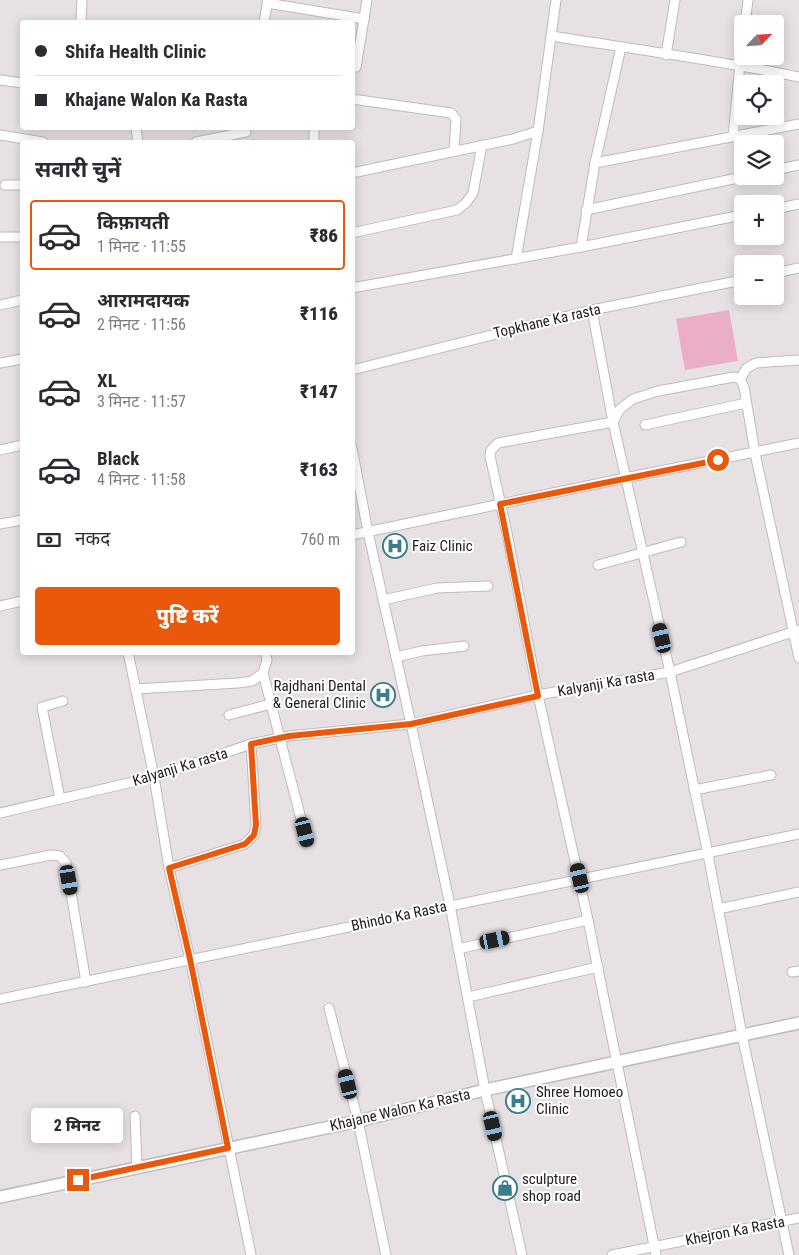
<!DOCTYPE html>
<html lang="hi">
<head>
<meta charset="utf-8">
<style>
	:root { --surface:#fff; --page:#f7f7f7; --text:#2b2b33; --muted:#7c7c81; --line:#e1e1e2; --accent:#ea580c }
	body { margin:0; font-family:"Roboto Condensed","Noto Sans Devanagari",sans-serif; background:var(--page); color:var(--text); height:100vh; display:flex; flex-direction:column; font-size:19px; white-space:nowrap }
	* { box-sizing:border-box; margin:0 }
	p { font-size:16px; color:var(--muted) }
	.icon { flex:none; width:28px; height:28px; fill:none; stroke:currentColor; stroke-width:2; stroke-linecap:round; stroke-linejoin:round }
	.map { position:relative; flex:1; overflow:hidden }
	.panel { position:absolute; left:20px; top:140px; width:335px; height:515px; display:flex; flex-direction:column; background:var(--surface); border-radius:5px; box-shadow:0 2px 12px #0003 }
	.panel>* { flex:none }
	.banner { position:absolute; left:20px; top:20px; width:335px; height:110px; border-radius:5px; box-shadow:0 2px 12px #0003; display:grid; align-content:center; height:110px; padding:0 15px; background:var(--surface) }
	.needle { width:32px; rotate:65deg }
	.tools { position:absolute; left:734px; top:15px; display:grid; gap:10px }
	.tools a { display:grid; place-items:center; width:50px; height:50px; border-radius:5px; background:var(--surface); box-shadow:0 2px 12px #0003; font-size:25px }
	.end { position:absolute; width:22px; height:22px; margin:-11px; border:6px solid #ea580c; background:#fff; box-shadow:0 0 0 2px #fff }
	.from { border-radius:50% }
	.bubble { position:absolute; height:35px; border-radius:5px; background:var(--surface); box-shadow:0 2px 12px #0003; font-size:16px; font-weight:800; line-height:35px; text-align:center }
	.car { position:absolute; width:15px; height:30px; margin:-15px -8px; border-radius:6px; box-shadow:0 0 4px 1px #0007; background:linear-gradient(#222 24%,#8ab4d8 0 40%,#222 0 76%,#8ab4d8 0 86%,#222 0) }
	.banner b { display:flex; align-items:center; gap:18px; height:48px; font-size:19px }
	.banner b+b { border-top:1px solid var(--line) }
	.banner i { width:12px; height:12px; background:var(--text) }
	ul { padding:0; list-style:none }
	li { display:flex; align-items:center; gap:15px; height:70px; margin:0 10px 8px; padding:0 5px; border:2px solid transparent; border-radius:5px }
	li div { flex:1 }
	li b { display:block; font-size:19px }
	li em { font-style:normal; font-weight:800 }
	li.selected { border-color:var(--accent) }
	li>.icon { width:45px; height:45px; stroke-width:1.5 }
	h2 { padding:0 15px; font-size:22px; line-height:60px }
	.pay { display:flex; align-items:center; gap:12px; height:55px; padding:0 15px; font-size:19px }
	.pay p { margin-inline-start:auto }
	.cta { display:flex; gap:10px; margin-top:auto; padding:10px 15px }
	.cta a { flex:1; height:58px; border-radius:5px; background:var(--accent); color:#fff; font-size:20px; font-weight:800; line-height:58px; text-align:center }
	.map>svg:first-child { display:block }
	.green { fill:#eaaec7 }
	.lines { fill:none; stroke-linecap:round; stroke-linejoin:round }
	.minor-casing { stroke:#c0babc; stroke-width:11 }
	.tertiary-casing { stroke:#c0babc; stroke-width:14 }
	.minor { stroke:#fff; stroke-width:9 }
	.tertiary { stroke:#fff; stroke-width:11 }
	.route { stroke:#ea580c; stroke-width:6 }
	.labels { text-anchor:middle; stroke-width:4; stroke-linejoin:round; paint-order:stroke }
	.street-label { font-size:15px; fill:#222021; stroke:#fff }
	.poi-label { font-size:15px; fill:#222021; stroke:#fff; text-anchor:start }
</style>
</head>
<body>
<div class="map">
<svg width="799" height="1255" viewBox="0 0 799 1255">
	<rect width="100%" height="100%" fill="#e8e1e4"/>
	<!-- green -->
	<path class="green" d="M 729,310 L 738,361 L 685,370 L 676,319 Z"/>
	<g class="lines">
		<defs>
			<g id="minor">
				<path d="M 267,3 L 364,19"/>
				<path d="M 81,21 L 82,0"/>
				<path d="M 264,22 L 268,0"/>
				<path d="M 745,24 L 748,0"/>
				<path d="M 551,36 C 634,49 717,60 799,77"/>
				<path d="M 666,55 L 675,0"/>
				<path d="M 356,67 L 367,0"/>
				<path d="M 0,80 L 22,83"/>
				<path d="M 352,99 L 451,113 L 456,119 L 454,151"/>
				<path d="M 136,128 L 138,142"/>
				<path d="M 0,135 L 43,142"/>
				<path d="M 733,137 L 742,43"/>
				<path d="M 196,142 L 246,132"/>
				<path d="M 314,142 L 314,128"/>
				<path d="M 595,163 L 799,124"/>
				<path d="M 775,170 L 799,165"/>
				<path d="M 352,173 L 513,139 L 538,131"/>
				<path d="M 5,185 L 22,185"/>
				<path d="M 775,209 L 799,204"/>
				<path d="M 586,210 L 747,176"/>
				<path d="M 352,233 L 457,210 L 466,203 L 473,193 L 482,145"/>
				<path d="M 0,237 L 22,237"/>
				<path d="M 581,247 L 595,163 L 621,47"/>
				<path d="M 516,259 L 538,131 L 556,0"/>
				<path d="M 775,273 L 799,268"/>
				<path d="M 352,288 L 581,247 L 742,215"/>
				<path d="M 0,305 L 22,300"/>
				<path d="M 592,310 L 613,422 L 670,672 L 708,854 L 742,1035 L 789,1255"/>
				<path d="M 0,363 L 22,359"/>
				<path d="M 352,370 L 592,310 L 742,280"/>
				<path d="M 740,379 L 744,387 L 755,453 L 799,658"/>
				<path d="M 740,379 L 747,368 L 756,363 L 799,360"/>
				<path d="M 645,425 L 746,403"/>
				<path d="M 352,448 L 368,532 L 411,724 L 450,905 L 485,1090 L 522,1255"/>
				<path d="M 0,450 L 22,445"/>
				<path d="M 0,524 L 22,520"/>
				<path d="M 352,535 L 625,478 L 799,443"/>
				<path d="M 598,565 L 681,542"/>
				<path d="M 383,600 L 437,588 L 488,586"/>
				<path d="M 0,606 L 22,601"/>
				<path d="M 128,652 L 154,777 L 169,868 L 190,959 L 251,1255"/>
				<path d="M 265,652 L 267,660 L 263,673 L 307,842"/>
				<path d="M 396,657 L 422,651 L 464,646"/>
				<path d="M 135,689 L 238,683 L 252,681 L 263,673"/>
				<path d="M 229,715 L 271,704"/>
				<path d="M 694,790 L 771,775"/>
				<path d="M 60,799 L 42,707 L 63,701"/>
				<path d="M 0,813 L 154,777 L 251,744 L 289,736 L 411,724 L 538,695 L 670,672 L 799,630"/>
				<path d="M 0,865 L 51,855 L 60,856 L 66,863 L 86,982"/>
				<path d="M 169,868 L 245,844 L 254,835 L 256,825 L 251,744"/>
				<path d="M 718,909 L 799,892"/>
				<path d="M 458,949 L 588,920"/>
				<path d="M 792,972 L 799,971"/>
				<path d="M 468,997 L 598,967"/>
				<path d="M 0,999 L 799,834"/>
				<path d="M 329,1008 L 358,1121 L 386,1255"/>
				<path d="M 135,1116 L 137,1168"/>
				<path d="M 612,1255 L 799,1218"/>
				<path d="M 656,1255 L 588,920 L 538,695 L 507,533 L 490,456 L 491,450 L 498,443 L 613,422 L 620,409 L 633,399 L 658,391 L 734,377 L 740,379"/>
			</g>
			<path id="tertiary" d="M 0,1197 L 358,1121 L 485,1090 L 799,1023"/>
		</defs>
		<!-- minor casing -->
		<use href="#minor" class="minor-casing"/>
		<!-- tertiary casing -->
		<use href="#tertiary" class="tertiary-casing"/>
		<!-- minor -->
		<use href="#minor" class="minor"/>
		<!-- tertiary -->
		<use href="#tertiary" class="tertiary"/>
	</g>
	<g class="lines">
		<!-- route -->
		<path class="route" d="M 78,1180 L 228,1148 L 190,959 L 169,868 L 245,844 L 254,835 L 256,825 L 251,744 L 289,736 L 411,724 L 538,696 L 500,504 L 718,460"/>
	</g>
	<!-- icons -->
	<defs>
		<symbol id="hospital-ring" viewBox="-11 -11 22 22"><circle r="9.5" fill="#fff" stroke="#3a7d8d" stroke-width="1.5"/><path d="M-5-5h3v3.5h4V-5h3V5h-3V1.5h-4V5h-3Z" fill="#3a7d8d"/></symbol>
		<symbol id="shop-ring" viewBox="-11 -11 22 22"><circle r="9.5" fill="#fff" stroke="#3a7d8d" stroke-width="1.5"/><path d="M-5-2.5h2.3a2.7 3.5 0 0 1 5.4 0H5L5.5 6h-11ZM-1.5-2.5h3a1.5 2.3 0 0 0-3 0Z" fill="#3a7d8d"/></symbol>
	</defs>
	<g fill-rule="evenodd">
		<use href="#hospital-ring" x="381" y="532" width="28" height="28"/>
		<use href="#hospital-ring" x="369" y="681" width="28" height="28"/>
		<use href="#hospital-ring" x="504" y="1087" width="28" height="28"/>
		<use href="#shop-ring" x="491" y="1174" width="28" height="28"/>
	</g>
	<g class="labels">
		<!-- street labels -->
		<g class="street-label">
			<text transform="translate(547 321) rotate(-13)" y="5">Topkhane Ka rasta</text>
			<text transform="translate(606 683) rotate(-10)" y="5">Kalyanji Ka rasta</text>
			<text transform="translate(180 767) rotate(-17)" y="5">Kalyanji Ka rasta</text>
			<text transform="translate(399 916) rotate(-12)" y="5">Bhindo Ka Rasta</text>
			<text transform="translate(400 1110) rotate(-13)" y="5">Khajane Walon Ka Rasta</text>
			<text transform="translate(735 1231) rotate(-11)" y="5">Khejron Ka Rasta</text>
		</g>
		<!-- poi labels -->
		<g class="poi-label">
			<text x="412" y="551">Faiz Clinic</text>
			<text x="366" y="691" text-anchor="end">Rajdhani Dental<tspan x="366" dy="17">&amp; General Clinic</tspan></text>
			<text x="536" y="1097">Shree Homoeo<tspan x="536" dy="17">Clinic</tspan></text>
			<text x="522" y="1184">sculpture<tspan x="522" dy="17">shop road</tspan></text>
		</g>
	</g>
</svg>
<div class="tools">
<a><svg class="needle" viewBox="-14 -14 28 28"><path d="M0-13l5 13h-10z" fill="#e53935"/><path d="M0 13l5-13h-10z" fill="#7c7c81"/></svg></a>
<a><svg class="icon" aria-label="locate" viewBox="0 0 24 24"><circle cx="12" cy="12" r="6"/><path d="M12 2v4M12 18v4M2 12h4M18 12h4"/></svg></a>
<a><svg class="icon" aria-label="layers" viewBox="0 0 24 24"><path d="M12 4l9 5-9 5-9-5zM3 14l9 5 9-5"/></svg></a>
<a>+</a>
<a>−</a>
</div>
<i class="end from" style="left:718px;top:460px"></i>
<i class="end" style="left:78px;top:1180px"></i>
<div class="bubble" style="left:31px;top:1108px;width:92px">2 मिनट</div>
<i class="car" style="left:662px;top:638px;rotate:347deg"></i>
<i class="car" style="left:305px;top:832px;rotate:166deg"></i>
<i class="car" style="left:580px;top:878px;rotate:347deg"></i>
<i class="car" style="left:69px;top:880px;rotate:170deg"></i>
<i class="car" style="left:495px;top:940px;rotate:78deg"></i>
<i class="car" style="left:348px;top:1084px;rotate:346deg"></i>
<i class="car" style="left:493px;top:1126px;rotate:167deg"></i>
<div class="banner">
<b><i class="from"></i>Shifa Health Clinic</b>
<b><i></i>Khajane Walon Ka Rasta</b>
</div>
<section class="panel">
<h2>सवारी चुनें</h2>
<ul>
<li class="selected"><svg class="icon" aria-label="car" viewBox="0 0 24 24"><path d="M5 17H2v-5l4-1 3-4h7l3 4 3 1v5h-3M9 17h6M6 11h13"/><circle cx="7" cy="17" r="2"/><circle cx="17" cy="17" r="2"/></svg><div><b>किफ़ायती</b><p>1 मिनट · 11:55</p></div><em>₹86</em></li>
<li><svg class="icon" aria-label="car" viewBox="0 0 24 24"><path d="M5 17H2v-5l4-1 3-4h7l3 4 3 1v5h-3M9 17h6M6 11h13"/><circle cx="7" cy="17" r="2"/><circle cx="17" cy="17" r="2"/></svg><div><b>आरामदायक</b><p>2 मिनट · 11:56</p></div><em>₹116</em></li>
<li><svg class="icon" aria-label="car" viewBox="0 0 24 24"><path d="M5 17H2v-5l4-1 3-4h7l3 4 3 1v5h-3M9 17h6M6 11h13"/><circle cx="7" cy="17" r="2"/><circle cx="17" cy="17" r="2"/></svg><div><b>XL</b><p>3 मिनट · 11:57</p></div><em>₹147</em></li>
<li><svg class="icon" aria-label="car" viewBox="0 0 24 24"><path d="M5 17H2v-5l4-1 3-4h7l3 4 3 1v5h-3M9 17h6M6 11h13"/><circle cx="7" cy="17" r="2"/><circle cx="17" cy="17" r="2"/></svg><div><b>Black</b><p>4 मिनट · 11:58</p></div><em>₹163</em></li>
</ul>
<div class="pay"><svg class="icon" aria-label="cash" viewBox="0 0 24 24"><path d="M3 7h18v10H3z"/><circle cx="12" cy="12" r="2"/></svg>नकद<p>760 m</p></div>
<div class="cta"><a>पुष्टि करें</a></div>
</section>
</div>
</body>
</html>
